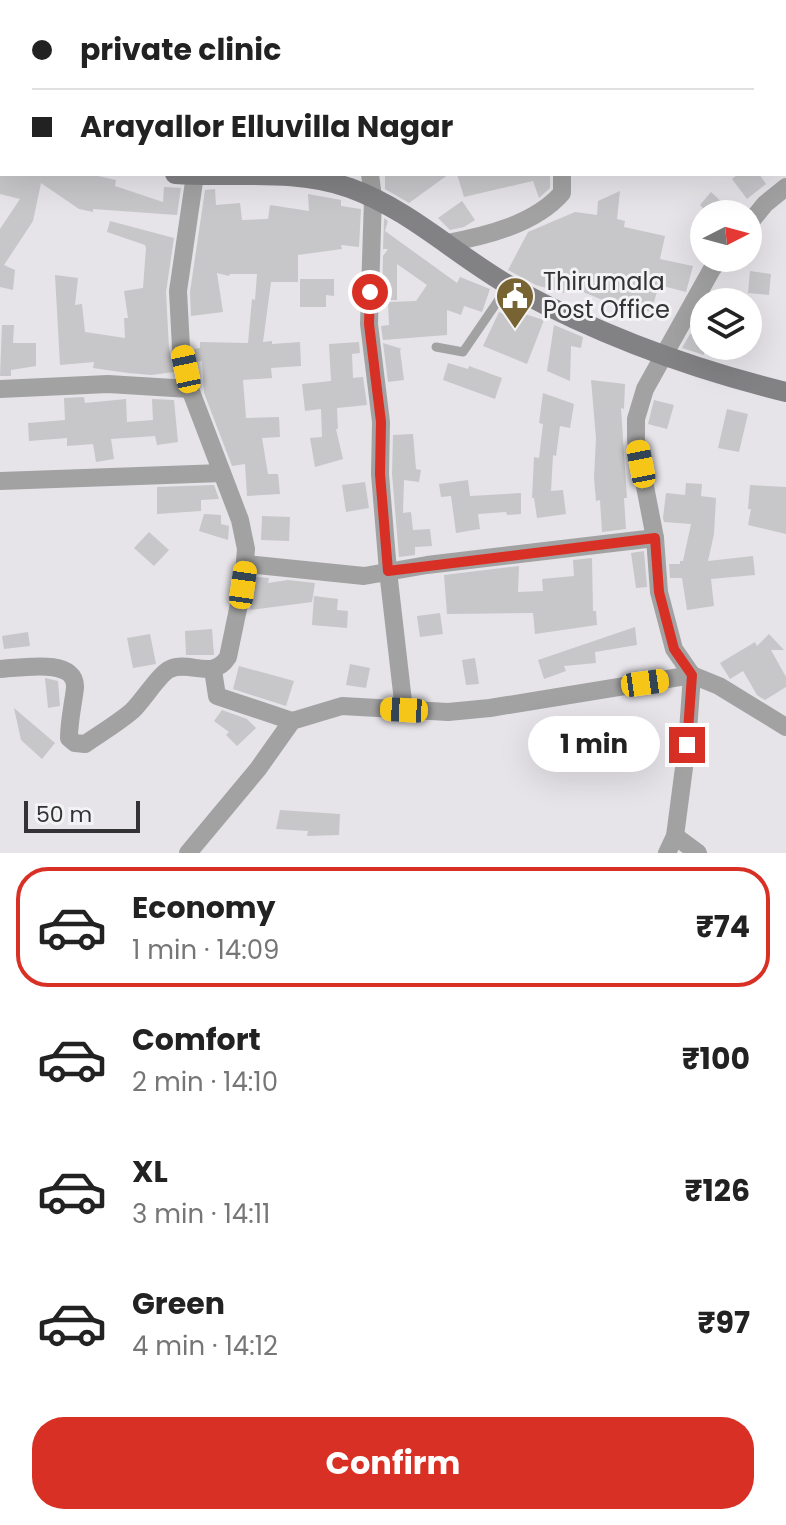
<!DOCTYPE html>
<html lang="en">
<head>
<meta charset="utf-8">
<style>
	:root { --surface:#fff; --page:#f6f6f6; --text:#222; --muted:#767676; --line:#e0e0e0; --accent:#d93025 }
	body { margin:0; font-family:Poppins,sans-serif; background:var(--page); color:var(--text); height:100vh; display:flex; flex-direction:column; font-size:30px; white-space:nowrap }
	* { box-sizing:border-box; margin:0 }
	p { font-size:26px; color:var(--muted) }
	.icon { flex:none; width:44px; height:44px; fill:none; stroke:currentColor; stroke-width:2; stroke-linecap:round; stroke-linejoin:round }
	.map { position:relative; height:853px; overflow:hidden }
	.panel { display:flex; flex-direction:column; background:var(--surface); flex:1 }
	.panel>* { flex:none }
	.hud { position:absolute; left:0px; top:0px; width:786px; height:176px; box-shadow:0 8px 32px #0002; display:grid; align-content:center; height:176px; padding:0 32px; background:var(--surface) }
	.needle { width:52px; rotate:84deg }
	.controls { position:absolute; left:690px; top:200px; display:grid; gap:16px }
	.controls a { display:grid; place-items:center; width:72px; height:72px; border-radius:50%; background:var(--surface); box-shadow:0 8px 32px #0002; font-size:40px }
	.scale { position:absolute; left:24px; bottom:20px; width:116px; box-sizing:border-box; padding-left:8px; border:4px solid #333234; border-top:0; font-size:22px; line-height:28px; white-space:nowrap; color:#333234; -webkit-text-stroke:6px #f3f2f5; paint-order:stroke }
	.end { position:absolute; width:36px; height:36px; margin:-18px; border:10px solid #d93025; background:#fff; box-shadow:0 0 0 4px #fff }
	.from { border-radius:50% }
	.bubble { position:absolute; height:56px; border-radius:28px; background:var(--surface); box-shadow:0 8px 32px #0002; font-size:26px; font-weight:700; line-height:56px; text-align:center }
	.car { position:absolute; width:24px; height:48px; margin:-24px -12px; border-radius:10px; box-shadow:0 0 6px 2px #0007; background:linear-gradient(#f5c518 24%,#345 0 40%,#f5c518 0 76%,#345 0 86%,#f5c518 0) }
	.hud b { display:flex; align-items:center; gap:28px; height:76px; font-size:30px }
	.hud b+b { border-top:2px solid var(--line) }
	.hud i { width:20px; height:20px; background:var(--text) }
	ul { padding:14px 0 0; list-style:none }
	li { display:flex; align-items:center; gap:24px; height:120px; margin:0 16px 12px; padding:0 16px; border:4px solid transparent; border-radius:32px }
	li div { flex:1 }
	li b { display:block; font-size:30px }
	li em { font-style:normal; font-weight:700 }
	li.selected { border-color:var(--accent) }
	li>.icon { width:72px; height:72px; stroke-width:1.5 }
	.button { display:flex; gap:16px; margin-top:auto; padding:16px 32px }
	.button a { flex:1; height:92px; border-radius:32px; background:var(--accent); color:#fff; font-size:32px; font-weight:700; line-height:92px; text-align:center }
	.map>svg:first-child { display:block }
	.building { fill:#c7c6c9 }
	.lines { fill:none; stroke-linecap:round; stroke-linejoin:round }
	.service { stroke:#a2a2a3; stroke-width:9 }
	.minor { stroke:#a2a2a3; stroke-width:18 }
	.secondary { stroke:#828183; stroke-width:20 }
	.route { stroke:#d93025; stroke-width:10 }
	.labels { text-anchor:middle; stroke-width:6; stroke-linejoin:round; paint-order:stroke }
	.poi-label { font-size:24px; fill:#333234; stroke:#f3f2f5; text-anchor:start }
</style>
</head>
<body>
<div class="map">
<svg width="786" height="853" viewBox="0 0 786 853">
	<rect width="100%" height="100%" fill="#e6e4e8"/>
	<!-- building -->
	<g class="building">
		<path d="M 0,174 L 89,174 L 116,180 L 115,186 L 163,202 L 164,187 L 181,188 L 177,215 L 93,209 L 93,212 L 79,209 L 41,183 L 33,221 L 4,265 L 15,270 L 13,290 L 0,287 L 0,229 L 20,199 L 0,194 Z"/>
		<path d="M 385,174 L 449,174 L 409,203 L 385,189 Z"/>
		<path d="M 457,174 L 550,174 L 550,188 L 539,198 L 533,181 L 464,197 Z"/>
		<path d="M 738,174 L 759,174 L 766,184 L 747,199 L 732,179 Z"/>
		<path d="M 215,189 L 216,205 L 240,203 L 242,220 L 268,219 L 270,205 L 309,211 L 308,194 L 341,200 L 341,206 L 361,209 L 359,247 L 341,245 L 342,249 L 298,255 L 298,282 L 271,282 L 263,342 L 272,341 L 272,344 L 300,342 L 301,366 L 271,368 L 272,378 L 243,380 L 246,418 L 279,417 L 280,437 L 262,438 L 268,474 L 278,474 L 280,494 L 247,496 L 245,464 L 232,466 L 204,393 L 202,361 L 196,362 L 194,349 L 200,348 L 200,342 L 248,343 L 252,299 L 255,300 L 257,274 L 230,274 L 229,276 L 217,273 L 223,312 L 191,316 L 190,292 L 205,190 Z"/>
		<path d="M 620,191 L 617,219 L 625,221 L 624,227 L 665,236 L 660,259 L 693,266 L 686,292 L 659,285 L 651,312 L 606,298 L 605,301 L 566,285 L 564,293 L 536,285 L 508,270 L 528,232 L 575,212 L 597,215 L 598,201 Z"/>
		<path d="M 711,192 L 727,207 L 721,214 L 709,214 L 700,205 Z"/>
		<path d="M 462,201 L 475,220 L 464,227 L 450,230 L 438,218 Z"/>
		<path d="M 384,218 L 388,221 L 385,231 L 457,283 L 460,277 L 490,289 L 482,312 L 464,306 L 461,315 L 447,310 L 447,335 L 383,340 L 381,326 L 389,325 L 388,302 L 416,301 L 427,285 L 397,264 L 397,300 L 382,300 L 383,256 L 388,249 L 383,249 Z"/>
		<path d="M 110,221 L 174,238 L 166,292 L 169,349 L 174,372 L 151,375 L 128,373 L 93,368 L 94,362 L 60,365 L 55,275 L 78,278 L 75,305 L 82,304 L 85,332 L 125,338 L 124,318 L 128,318 L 124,291 L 143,288 L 146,248 L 145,245 L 107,232 Z"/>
		<path d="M 750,271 L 771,274 L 769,295 L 748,293 Z"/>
		<path d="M 300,279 L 334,279 L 334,296 L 326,295 L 326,307 L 300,307 Z"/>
		<path d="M 512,310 L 544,320 L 527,364 L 483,346 L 499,312 L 510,316 Z"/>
		<path d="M 2,325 L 14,325 L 13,343 L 36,343 L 36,366 L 11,370 L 11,376 L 0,376 Z"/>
		<path d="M 554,325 L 583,337 L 581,348 L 571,346 L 570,381 L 547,371 Z"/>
		<path d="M 690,334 L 704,336 L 704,355 L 682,348 Z"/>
		<path d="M 359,342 L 360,353 L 352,354 L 353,378 L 363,377 L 367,405 L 337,408 L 338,429 L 336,429 L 343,459 L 315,467 L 310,438 L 322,437 L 321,409 L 305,411 L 302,384 L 331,381 L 329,344 Z"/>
		<path d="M 383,343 L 402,349 L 400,350 L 404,380 L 388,382 Z"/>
		<path d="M 448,363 L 468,369 L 469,366 L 502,378 L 495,399 L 443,380 Z"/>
		<path d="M 591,380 L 625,384 L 624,409 L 621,408 L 627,498 L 624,498 L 626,529 L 602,532 L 600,500 L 596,501 L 594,478 L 596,438 Z"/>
		<path d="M 543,393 L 574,404 L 570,428 L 560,426 L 556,456 L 553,455 L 551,491 L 563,490 L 566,514 L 537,518 L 534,498 L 532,498 L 534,457 L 539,458 L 543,424 L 539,423 Z"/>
		<path d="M 84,397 L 85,403 L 126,399 L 127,422 L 153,420 L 152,399 L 174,400 L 178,442 L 157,445 L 155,436 L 111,439 L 114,459 L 96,462 L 93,444 L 67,446 L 67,438 L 29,441 L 28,423 L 65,420 L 64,398 Z"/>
		<path d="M 654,400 L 674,405 L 667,429 L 648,424 Z"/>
		<path d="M 727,409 L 748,414 L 739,452 L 718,448 Z"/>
		<path d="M 413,434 L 416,469 L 421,470 L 419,482 L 404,480 L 403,513 L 411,512 L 413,530 L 430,529 L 432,546 L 415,547 L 415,555 L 399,557 L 392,474 L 393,435 Z"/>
		<path d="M 468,480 L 470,496 L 521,493 L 521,514 L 507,515 L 506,512 L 478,514 L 480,529 L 456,533 L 451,496 L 441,497 L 439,484 Z"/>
		<path d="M 365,482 L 369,508 L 346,512 L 342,485 Z"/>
		<path d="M 686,483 L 702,484 L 701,496 L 716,498 L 714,534 L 708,561 L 753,556 L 755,575 L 711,579 L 714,606 L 687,610 L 682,578 L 670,578 L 669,564 L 680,564 L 680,561 L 683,561 L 691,524 L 664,522 L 663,518 L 666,493 L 685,495 Z"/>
		<path d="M 214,485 L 219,499 L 201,500 L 201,511 L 157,514 L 157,487 Z"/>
		<path d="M 750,485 L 786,487 L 786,534 L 748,525 L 751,509 L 748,509 Z"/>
		<path d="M 204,514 L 221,515 L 221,524 L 229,526 L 228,540 L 199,531 Z"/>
		<path d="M 262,516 L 290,517 L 289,541 L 261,540 Z"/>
		<path d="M 149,532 L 169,550 L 154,566 L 134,548 Z"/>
		<path d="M 644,551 L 647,587 L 636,588 L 631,553 Z"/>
		<path d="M 592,558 L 593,611 L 596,611 L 597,625 L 535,634 L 533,613 L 447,614 L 444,575 L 519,566 L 518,592 L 543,591 L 542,579 L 574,576 L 573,560 Z"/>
		<path d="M 256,577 L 269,578 L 268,583 L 288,580 L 315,583 L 312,602 L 250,610 Z"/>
		<path d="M 314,596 L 338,599 L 337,610 L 348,611 L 347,628 L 312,625 Z"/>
		<path d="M 440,613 L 443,634 L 420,637 L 417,616 Z"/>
		<path d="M 635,627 L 637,645 L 595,652 L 596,663 L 564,666 L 566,671 L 544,679 L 538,660 Z"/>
		<path d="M 212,629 L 214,655 L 186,655 L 185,631 Z"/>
		<path d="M 28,632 L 30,646 L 4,649 L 2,636 Z"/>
		<path d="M 150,634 L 156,664 L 133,668 L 127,638 Z"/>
		<path d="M 769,634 L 784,650 L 771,650 L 786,677 L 786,687 L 765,700 L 757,695 L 743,671 L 730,679 L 720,663 L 755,642 L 757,646 Z"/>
		<path d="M 475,658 L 479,684 L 466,685 L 462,660 Z"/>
		<path d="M 350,664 L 370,668 L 366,688 L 346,685 Z"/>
		<path d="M 239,666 L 294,681 L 286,706 L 233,689 Z"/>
		<path d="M 45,678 L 58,681 L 60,706 L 48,708 Z"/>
		<path d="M 14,708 L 55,743 L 42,759 L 21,740 Z"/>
		<path d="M 222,710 L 247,719 L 256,728 L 237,746 L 226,735 L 229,732 L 214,721 Z"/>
		<path d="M 280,810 L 340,814 L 339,835 L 307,836 L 308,831 L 276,829 Z"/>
	</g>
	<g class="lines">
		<!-- service -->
		<path class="service" d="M 436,347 L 463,352 L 502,295 L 512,287"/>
		<!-- minor -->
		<g class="minor">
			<path d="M 262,0 L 264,2"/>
			<path d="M 337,0 L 337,2"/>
			<path d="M 728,0 L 733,2"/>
			<path d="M 561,2 L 564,0"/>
			<path d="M 784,25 L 786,27"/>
			<path d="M 370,174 L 373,198 L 369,324 L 381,422 L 380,474 L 388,571 L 404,710"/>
			<path d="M 748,225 L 765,204 L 786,187"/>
			<path d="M 447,243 C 486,236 535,224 562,193 L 562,174"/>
			<path d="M 0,389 L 108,384 L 190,389"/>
			<path d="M 0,481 L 222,473"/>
			<path d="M 246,564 L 364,576 L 427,565 L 655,538"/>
			<path d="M 0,669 C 20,668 77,657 75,688 C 73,705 69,721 69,738 L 75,743 L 85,744 C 101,733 118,723 132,711 C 142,702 160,673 170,669 C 190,660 213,681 228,657 L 243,585 L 246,549 L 240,520 L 190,389 L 181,348 L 178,291 L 195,175"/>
			<path d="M 213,670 L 217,696 L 292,721"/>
			<path d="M 675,836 L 698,853"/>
			<path d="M 188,853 L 258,769 L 292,721 L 342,706 L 448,712 L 490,708 L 692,675 L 719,686 L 786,727"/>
			<path d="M 667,853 L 675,836 L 687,745 L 692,675 L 674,649 L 659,592 L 655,538 L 636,440 L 636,419 L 645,389 L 712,269 L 721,258"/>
		</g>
		<!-- secondary -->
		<g class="secondary">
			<path d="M 21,0 L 22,2"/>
			<path d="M 0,4 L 2,15"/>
			<path d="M 0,59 L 2,54"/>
			<path d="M 175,174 C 233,178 295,168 350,188 C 411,210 459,258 515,289 C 600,335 692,369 786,392"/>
		</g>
	</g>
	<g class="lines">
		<!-- route -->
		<path class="route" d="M 370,292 L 369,324 L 381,422 L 380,474 L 388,571 L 655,538 L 659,592 L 674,649 L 692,675 L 687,745"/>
	</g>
	<!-- icons -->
	<defs>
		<symbol id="civic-pin" viewBox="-11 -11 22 30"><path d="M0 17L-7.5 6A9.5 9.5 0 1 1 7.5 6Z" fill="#786433" stroke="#f3f2f5"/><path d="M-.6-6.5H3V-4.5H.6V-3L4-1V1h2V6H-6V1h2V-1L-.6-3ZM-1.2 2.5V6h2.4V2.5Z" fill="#fff"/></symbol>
	</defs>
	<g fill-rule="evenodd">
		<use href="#civic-pin" x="493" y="274" width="44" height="60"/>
	</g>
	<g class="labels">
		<!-- poi labels -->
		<g class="poi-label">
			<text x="543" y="290">Thirumala<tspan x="543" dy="28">Post Office</tspan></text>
		</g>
	</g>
</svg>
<div class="controls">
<a><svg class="needle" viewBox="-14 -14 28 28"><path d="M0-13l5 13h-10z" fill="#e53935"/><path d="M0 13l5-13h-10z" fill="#767676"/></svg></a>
<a><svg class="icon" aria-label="layers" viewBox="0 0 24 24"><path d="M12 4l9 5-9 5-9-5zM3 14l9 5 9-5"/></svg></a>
</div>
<div class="scale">50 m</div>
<i class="end from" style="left:370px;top:292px"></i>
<i class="end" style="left:687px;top:745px"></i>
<div class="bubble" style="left:528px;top:716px;width:132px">1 min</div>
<i class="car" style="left:186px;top:369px;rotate:348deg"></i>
<i class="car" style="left:641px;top:464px;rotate:349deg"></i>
<i class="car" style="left:243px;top:585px;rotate:8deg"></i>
<i class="car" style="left:645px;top:683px;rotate:82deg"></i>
<i class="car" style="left:404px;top:710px;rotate:273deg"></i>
<div class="hud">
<b><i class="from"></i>private clinic</b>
<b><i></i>Arayallor Elluvilla Nagar</b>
</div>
</div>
<section class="panel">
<ul>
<li class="selected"><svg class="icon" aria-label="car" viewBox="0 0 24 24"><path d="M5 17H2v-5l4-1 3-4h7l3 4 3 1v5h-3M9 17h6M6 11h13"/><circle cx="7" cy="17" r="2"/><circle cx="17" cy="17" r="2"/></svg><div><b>Economy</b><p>1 min · 14:09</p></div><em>₹74</em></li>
<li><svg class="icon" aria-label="car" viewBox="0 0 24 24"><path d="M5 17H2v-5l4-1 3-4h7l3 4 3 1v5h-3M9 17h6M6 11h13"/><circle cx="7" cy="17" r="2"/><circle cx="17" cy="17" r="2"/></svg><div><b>Comfort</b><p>2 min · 14:10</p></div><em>₹100</em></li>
<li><svg class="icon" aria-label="car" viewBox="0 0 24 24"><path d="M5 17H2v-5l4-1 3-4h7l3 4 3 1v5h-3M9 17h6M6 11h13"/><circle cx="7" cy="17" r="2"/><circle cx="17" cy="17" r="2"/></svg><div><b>XL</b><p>3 min · 14:11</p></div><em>₹126</em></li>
<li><svg class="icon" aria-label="car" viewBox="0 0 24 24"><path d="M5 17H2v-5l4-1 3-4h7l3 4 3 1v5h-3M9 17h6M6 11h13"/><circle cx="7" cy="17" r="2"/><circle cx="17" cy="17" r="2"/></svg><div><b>Green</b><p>4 min · 14:12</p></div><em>₹97</em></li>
</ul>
<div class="button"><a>Confirm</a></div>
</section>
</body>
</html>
